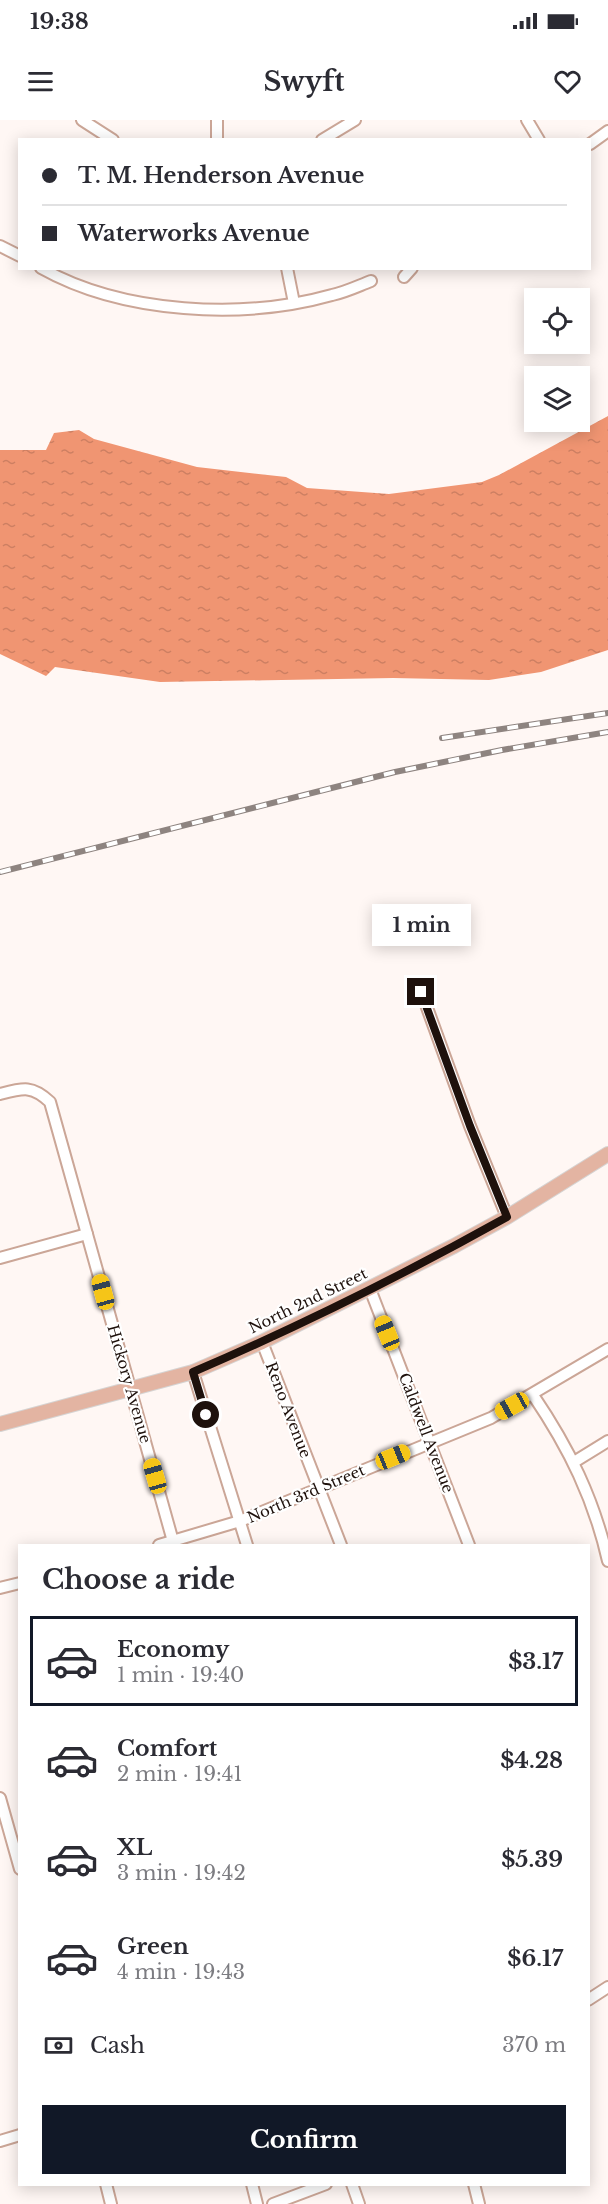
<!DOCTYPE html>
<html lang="en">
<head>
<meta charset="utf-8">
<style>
	:root { --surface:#fff; --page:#f2f2f3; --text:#2b2b33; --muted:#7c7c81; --line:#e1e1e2; --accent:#111827 }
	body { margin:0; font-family:"Libre Baskerville",serif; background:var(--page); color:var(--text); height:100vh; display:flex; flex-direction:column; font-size:22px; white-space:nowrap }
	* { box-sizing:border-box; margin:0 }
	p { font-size:20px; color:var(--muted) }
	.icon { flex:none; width:33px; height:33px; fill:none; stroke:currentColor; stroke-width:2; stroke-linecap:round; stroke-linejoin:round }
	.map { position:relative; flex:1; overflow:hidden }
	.sheet { position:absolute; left:18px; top:1424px; width:572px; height:642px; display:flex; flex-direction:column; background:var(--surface); border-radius:0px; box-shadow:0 3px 15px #0003 }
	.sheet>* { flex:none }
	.guide { position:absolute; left:18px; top:18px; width:573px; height:132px; border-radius:0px; box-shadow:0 3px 15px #0003; display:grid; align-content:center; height:132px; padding:0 24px; background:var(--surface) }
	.buttons { position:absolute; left:524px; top:168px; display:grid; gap:12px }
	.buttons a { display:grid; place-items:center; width:66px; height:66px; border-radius:0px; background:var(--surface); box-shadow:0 3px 15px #0003; font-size:30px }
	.end { position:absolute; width:27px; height:27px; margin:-14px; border:8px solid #1e110c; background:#fff; box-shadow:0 0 0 3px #fff }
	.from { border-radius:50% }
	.bubble { position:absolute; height:42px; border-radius:0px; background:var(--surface); box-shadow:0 3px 15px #0003; font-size:20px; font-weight:700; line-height:42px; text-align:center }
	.car { position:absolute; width:18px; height:36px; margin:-18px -9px; border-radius:8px; box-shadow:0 0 4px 2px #0007; background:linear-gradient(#f5c518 24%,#345 0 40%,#f5c518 0 76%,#345 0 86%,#f5c518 0) }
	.guide b { display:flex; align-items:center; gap:21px; height:57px; font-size:22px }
	.guide b+b { border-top:2px solid var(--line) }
	.guide i { width:15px; height:15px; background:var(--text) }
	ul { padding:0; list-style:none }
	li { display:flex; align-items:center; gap:18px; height:90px; margin:0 12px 9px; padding:0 12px; border:3px solid transparent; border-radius:0px }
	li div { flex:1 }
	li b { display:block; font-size:22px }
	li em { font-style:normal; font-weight:700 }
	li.on { border-color:var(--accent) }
	li>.icon { width:54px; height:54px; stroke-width:1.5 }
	h2 { padding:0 24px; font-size:27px; line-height:72px }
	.pay { display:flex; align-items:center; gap:15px; height:66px; padding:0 24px; font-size:22px }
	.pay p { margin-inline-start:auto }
	.button { display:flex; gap:12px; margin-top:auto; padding:12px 24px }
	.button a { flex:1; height:69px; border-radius:0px; background:var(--accent); color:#fff; font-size:24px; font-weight:700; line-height:69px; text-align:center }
	.status { display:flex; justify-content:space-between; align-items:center; height:42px; padding:0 30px; background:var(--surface); direction:ltr }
	.status svg { height:16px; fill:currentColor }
	header { display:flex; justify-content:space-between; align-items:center; height:78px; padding:0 24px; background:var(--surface); font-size:27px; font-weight:700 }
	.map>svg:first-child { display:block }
	.water { fill:url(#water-ripples) }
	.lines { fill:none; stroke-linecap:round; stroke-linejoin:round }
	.minor-casing { stroke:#cba697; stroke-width:14 }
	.major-casing { stroke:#d6d4d3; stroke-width:16 }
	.minor { stroke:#fff; stroke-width:10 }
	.major { stroke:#e3b4a2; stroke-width:14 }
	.rail-casing { stroke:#8e8480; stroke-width:6 }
	.rail { stroke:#fff; stroke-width:4; stroke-dasharray:11; stroke-linecap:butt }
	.route { stroke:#1e110c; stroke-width:8 }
	.labels { text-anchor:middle; stroke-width:4.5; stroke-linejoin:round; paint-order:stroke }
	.street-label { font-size:15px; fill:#1e110c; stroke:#fff }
</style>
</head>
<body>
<div class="status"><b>19:38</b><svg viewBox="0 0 49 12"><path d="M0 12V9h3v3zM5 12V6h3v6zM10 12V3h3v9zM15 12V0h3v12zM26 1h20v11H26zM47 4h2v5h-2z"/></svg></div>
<header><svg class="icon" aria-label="menu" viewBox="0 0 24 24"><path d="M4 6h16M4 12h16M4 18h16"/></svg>Swyft<svg class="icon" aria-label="heart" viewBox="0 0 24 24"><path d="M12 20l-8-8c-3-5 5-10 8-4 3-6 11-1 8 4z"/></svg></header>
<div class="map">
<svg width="608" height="2084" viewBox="0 0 608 2084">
	<defs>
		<pattern id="water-ripples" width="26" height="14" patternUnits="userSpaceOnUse" patternTransform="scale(1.5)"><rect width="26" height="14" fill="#f09572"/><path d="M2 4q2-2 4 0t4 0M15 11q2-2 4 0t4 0" fill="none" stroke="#cd7f62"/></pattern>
	</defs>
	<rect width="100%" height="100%" fill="#fff7f4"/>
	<!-- water -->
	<path class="water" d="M 608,296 L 608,530 L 541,552 L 489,560 L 393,558 L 160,562 L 55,547 L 46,556 L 0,534 L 0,330 L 46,330 L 54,313 L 79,310 L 94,319 L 197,347 L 286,357 L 307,368 L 389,374 L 482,362 L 499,355 Z"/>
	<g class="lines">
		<defs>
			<g id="minor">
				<path d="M 82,0 L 113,20"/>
				<path d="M 527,0 L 539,20"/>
				<path d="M 217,20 L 217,0"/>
				<path d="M 322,20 L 355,0"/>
				<path d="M 590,24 L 608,11"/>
				<path d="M 0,126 L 20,136"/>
				<path d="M 41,148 C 123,194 243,200 332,175 C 346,172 358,166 371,161"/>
				<path d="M 287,148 L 294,183"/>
				<path d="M 404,157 L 412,148"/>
				<path d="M 421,871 L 470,1006 L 507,1097"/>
				<path d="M 0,974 C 23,968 32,965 50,982 L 174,1425"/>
				<path d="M 0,1138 L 87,1114"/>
				<path d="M 370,1169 L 469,1425"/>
				<path d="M 262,1222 L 341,1425"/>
				<path d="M 193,1252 L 247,1425"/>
				<path d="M 533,1275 C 569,1328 594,1379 608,1441"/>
				<path d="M 574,1342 L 608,1321"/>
				<path d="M 159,1425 L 240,1401 L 491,1298 L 608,1229"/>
				<path d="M 0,1468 L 20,1463"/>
				<path d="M 0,1678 L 20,1749"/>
				<path d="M 588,1880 L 608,1867"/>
				<path d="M 0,2021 L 20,2015"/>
				<path d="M 106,2064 L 111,2084"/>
				<path d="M 252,2064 L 257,2084"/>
				<path d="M 352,2064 L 359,2084"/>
				<path d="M 474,2064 L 479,2084"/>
				<path d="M 273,2084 L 326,2064"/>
			</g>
			<path id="major" d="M 0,1304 L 193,1252 L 262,1222 L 454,1126 L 507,1097 L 608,1034"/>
		</defs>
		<!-- minor casing -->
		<use href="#minor" class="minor-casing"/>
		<!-- major casing -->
		<use href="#major" class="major-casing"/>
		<!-- minor -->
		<use href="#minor" class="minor"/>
		<!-- major -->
		<use href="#major" class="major"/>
		<defs>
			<g id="rail">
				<path d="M 442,618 L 608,593"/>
				<path d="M 0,752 L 395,652 L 502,630 L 608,612"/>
			</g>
		</defs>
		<!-- rail casing -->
		<use href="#rail" class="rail-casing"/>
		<!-- rail -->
		<use href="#rail" class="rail"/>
	</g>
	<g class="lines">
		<!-- route -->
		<path class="route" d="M 206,1295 L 193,1252 C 300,1206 405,1154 507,1097 L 470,1006 L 421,872"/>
	</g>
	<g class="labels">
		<!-- street labels -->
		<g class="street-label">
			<text transform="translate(308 1181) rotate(-26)" y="5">North 2nd Street</text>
			<text transform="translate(129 1264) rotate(74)" y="5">Hickory Avenue</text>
			<text transform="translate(288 1290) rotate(69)" y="5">Reno Avenue</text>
			<text transform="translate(426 1313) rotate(69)" y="5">Caldwell Avenue</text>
			<text transform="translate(306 1374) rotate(-23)" y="5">North 3rd Street</text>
		</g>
	</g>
</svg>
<div class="buttons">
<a><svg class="icon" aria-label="locate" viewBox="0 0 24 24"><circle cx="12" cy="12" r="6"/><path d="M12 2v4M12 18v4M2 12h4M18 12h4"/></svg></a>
<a><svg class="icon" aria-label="layers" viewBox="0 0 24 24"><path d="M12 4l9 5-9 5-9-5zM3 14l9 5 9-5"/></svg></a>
</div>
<i class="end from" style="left:206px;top:1295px"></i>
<i class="end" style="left:421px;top:872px"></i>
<div class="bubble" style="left:372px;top:784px;width:99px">1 min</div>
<i class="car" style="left:103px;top:1172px;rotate:345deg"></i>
<i class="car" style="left:387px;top:1213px;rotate:338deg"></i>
<i class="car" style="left:512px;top:1286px;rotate:241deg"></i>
<i class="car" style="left:393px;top:1337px;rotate:68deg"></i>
<i class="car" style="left:155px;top:1356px;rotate:344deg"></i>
<div class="guide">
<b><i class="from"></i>T. M. Henderson Avenue</b>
<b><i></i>Waterworks Avenue</b>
</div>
<section class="sheet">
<h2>Choose a ride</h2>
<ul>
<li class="on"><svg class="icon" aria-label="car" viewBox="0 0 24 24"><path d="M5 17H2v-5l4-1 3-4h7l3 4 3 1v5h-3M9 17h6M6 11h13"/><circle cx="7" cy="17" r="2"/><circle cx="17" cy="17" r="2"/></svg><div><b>Economy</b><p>1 min · 19:40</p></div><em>$3.17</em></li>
<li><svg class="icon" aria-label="car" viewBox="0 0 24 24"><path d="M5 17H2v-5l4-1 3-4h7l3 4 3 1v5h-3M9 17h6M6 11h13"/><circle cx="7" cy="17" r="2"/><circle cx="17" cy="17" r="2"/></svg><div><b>Comfort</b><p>2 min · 19:41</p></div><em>$4.28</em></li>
<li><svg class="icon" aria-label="car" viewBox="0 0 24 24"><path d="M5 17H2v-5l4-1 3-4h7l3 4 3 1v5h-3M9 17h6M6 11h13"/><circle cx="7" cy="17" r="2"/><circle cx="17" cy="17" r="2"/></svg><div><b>XL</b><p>3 min · 19:42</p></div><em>$5.39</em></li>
<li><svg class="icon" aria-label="car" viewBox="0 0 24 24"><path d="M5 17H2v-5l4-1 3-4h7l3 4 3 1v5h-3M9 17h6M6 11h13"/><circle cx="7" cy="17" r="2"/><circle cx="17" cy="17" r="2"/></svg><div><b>Green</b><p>4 min · 19:43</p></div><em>$6.17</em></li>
</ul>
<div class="pay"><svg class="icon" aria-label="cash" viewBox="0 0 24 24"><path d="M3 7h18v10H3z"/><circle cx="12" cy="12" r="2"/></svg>Cash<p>370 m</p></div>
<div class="button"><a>Confirm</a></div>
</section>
</div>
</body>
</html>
